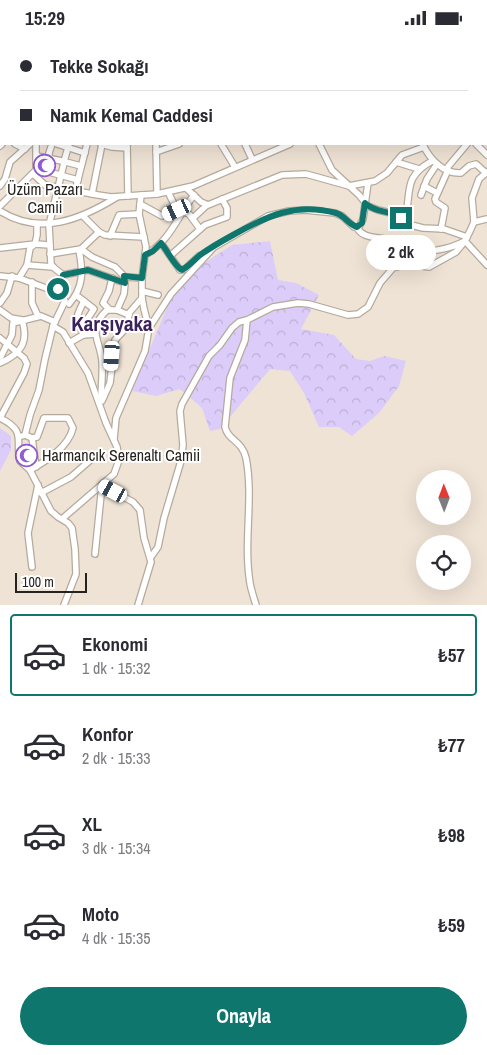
<!DOCTYPE html>
<html lang="tr">
<head>
<meta charset="utf-8">
<style>
	:root { --surface:#fff; --page:#f7f7f7; --text:#2b2b33; --muted:#7c7c81; --line:#e1e1e2; --accent:#0f766e }
	body { margin:0; font-family:"Archivo Narrow",sans-serif; background:var(--page); color:var(--text); height:100vh; display:flex; flex-direction:column; font-size:19px; white-space:nowrap }
	* { box-sizing:border-box; margin:0 }
	p { font-size:16px; color:var(--muted) }
	.icon { flex:none; width:28px; height:28px; fill:none; stroke:currentColor; stroke-width:2; stroke-linecap:round; stroke-linejoin:round }
	.map { position:relative; height:570px; overflow:hidden }
	.panel { display:flex; flex-direction:column; background:var(--surface); flex:1 }
	.panel>* { flex:none }
	.hud { position:absolute; left:0px; top:0px; width:488px; height:110px; box-shadow:0 5px 20px #0002; display:grid; align-content:center; height:110px; padding:0 20px; background:var(--surface) }
	.needle { width:32px; rotate:359deg }
	.fabs { position:absolute; left:416px; top:435px; display:grid; gap:10px }
	.fabs a { display:grid; place-items:center; width:55px; height:55px; border-radius:50%; background:var(--surface); box-shadow:0 5px 20px #0002; font-size:25px }
	.scale { position:absolute; left:15px; bottom:12px; width:72px; box-sizing:border-box; padding-left:5px; border:2px solid #27221d; border-top:0; font-size:14px; line-height:18px; white-space:nowrap; color:#27221d; -webkit-text-stroke:4px #fff; paint-order:stroke }
	.end { position:absolute; width:22px; height:22px; margin:-11px; border:6px solid #0f766e; background:#fff; box-shadow:0 0 0 2px #fff }
	.from { border-radius:50% }
	.bubble { position:absolute; height:35px; border-radius:18px; background:var(--surface); box-shadow:0 5px 20px #0002; font-size:16px; font-weight:700; line-height:35px; text-align:center }
	.car { position:absolute; width:15px; height:30px; margin:-15px -8px; border-radius:6px; box-shadow:0 0 4px 1px #0007; background:linear-gradient(#fff 24%,#345 0 40%,#fff 0 76%,#345 0 86%,#fff 0) }
	.hud b { display:flex; align-items:center; gap:18px; height:48px; font-size:19px }
	.hud b+b { border-top:1px solid var(--line) }
	.hud i { width:12px; height:12px; background:var(--text) }
	ul { padding:9px 0 0; list-style:none }
	li { display:flex; align-items:center; gap:15px; height:82px; margin:0 10px 8px; padding:0 10px; border:2px solid transparent; border-radius:5px }
	li div { flex:1 }
	li b { display:block; font-size:19px }
	li em { font-style:normal; font-weight:700 }
	li.active { border-color:var(--accent) }
	li>.icon { width:45px; height:45px; stroke-width:1.5 }
	.primary-button { display:flex; gap:10px; margin-top:auto; padding:10px 20px }
	.primary-button a { flex:1; height:58px; border-radius:30px; background:var(--accent); color:#fff; font-size:20px; font-weight:700; line-height:58px; text-align:center }
	.status { display:flex; justify-content:space-between; align-items:center; height:35px; padding:0 25px; background:var(--surface); direction:ltr }
	.status svg { height:14px; fill:currentColor }
	.map>svg:first-child { display:block }
	.forest { fill:url(#forest-crowns) }
	.lines { fill:none; stroke-linecap:round; stroke-linejoin:round }
	.minor-casing { stroke:#b5aa9c; stroke-width:8 }
	.major-casing { stroke:#fff; stroke-width:9 }
	.minor { stroke:#fff; stroke-width:5.5 }
	.major { stroke:#efca98; stroke-width:7 }
	.route { stroke:#0f766e; stroke-width:6 }
	.labels { text-anchor:middle; stroke-width:4; stroke-linejoin:round; paint-order:stroke }
	.poi-label { font-size:16px; fill:#27221d; stroke:#fff }
	.district-label { font-size:21px; font-weight:bold; fill:#3c225c; stroke:#fff }
</style>
</head>
<body>
<div class="status"><b>15:29</b><svg viewBox="0 0 49 12"><path d="M0 12V9h3v3zM5 12V6h3v6zM10 12V3h3v9zM15 12V0h3v12zM26 1h20v11H26zM47 4h2v5h-2z"/></svg></div>
<div class="map">
<svg width="487" height="570" viewBox="0 0 487 570">
	<defs>
		<pattern id="forest-crowns" width="20" height="18" patternUnits="userSpaceOnUse" patternTransform="scale(1.25)"><rect width="20" height="18" fill="#dcccf9"/><path d="M2 6a3 3 0 1 1 6 0M12 15a3 3 0 1 1 6 0" fill="none" stroke="#bdafd5"/></pattern>
	</defs>
	<rect width="100%" height="100%" fill="#efe3d5"/>
	<!-- forest -->
	<g class="forest">
		<path d="M 270,206 L 278,245 L 296,248 L 319,260 L 301,294 L 334,300 L 356,324 L 370,326 L 384,321 L 406,326 L 399,351 L 379,378 L 352,401 L 339,392 L 319,392 L 304,358 L 290,336 L 270,334 L 220,394 L 210,396 L 202,373 L 180,354 L 156,361 L 132,356 L 169,268 L 198,232 L 232,210 Z"/>
		<path d="M 0,393 L 11,401 L 11,415 L 0,436 Z"/>
	</g>
	<g class="lines">
		<defs>
			<g id="minor">
				<path d="M 66,0 L 66,1"/>
				<path d="M 167,0 L 167,1"/>
				<path d="M 174,0 L 174,1"/>
				<path d="M 336,0 L 371,0"/>
				<path d="M 114,1 L 114,0"/>
				<path d="M 276,1 L 276,0"/>
				<path d="M 416,1 L 417,0"/>
				<path d="M 422,1 L 422,0"/>
				<path d="M 486,36 L 487,36"/>
				<path d="M 0,52 L 1,50"/>
				<path d="M 486,73 L 487,73"/>
				<path d="M 486,82 L 487,81"/>
				<path d="M 0,102 L 1,102"/>
				<path d="M 15,109 L 25,114"/>
				<path d="M 52,109 L 49,118 L 49,137 L 78,145"/>
				<path d="M 57,109 L 85,118"/>
				<path d="M 101,109 L 112,112 L 127,113"/>
				<path d="M 127,109 L 128,161"/>
				<path d="M 156,109 L 157,159"/>
				<path d="M 221,109 L 235,132"/>
				<path d="M 245,109 L 252,124"/>
				<path d="M 319,109 L 332,135 L 359,160 L 368,171 L 378,175 L 395,179 L 411,190 L 423,193 L 444,194 L 467,202"/>
				<path d="M 476,109 L 487,120"/>
				<path d="M 423,110 C 430,124 443,139 461,138 L 469,131 L 476,129 L 486,138"/>
				<path d="M 0,111 L 2,109"/>
				<path d="M 156,117 L 179,109"/>
				<path d="M 37,121 L 62,126"/>
				<path d="M 65,123 L 69,109"/>
				<path d="M 66,127 L 81,131"/>
				<path d="M 396,127 L 419,134"/>
				<path d="M 446,134 L 467,109"/>
				<path d="M 33,139 L 45,150 L 98,160 L 111,162 L 157,159 L 193,151 L 290,109"/>
				<path d="M 0,151 L 5,144 L 10,127 L 30,109"/>
				<path d="M 424,151 L 437,158"/>
				<path d="M 186,153 L 201,167 L 208,170 L 282,140 L 306,139 L 349,151 L 375,146 L 387,138 L 402,120 L 424,112"/>
				<path d="M 75,156 L 87,109"/>
				<path d="M 168,157 L 177,175 L 189,179 L 200,194"/>
				<path d="M 92,159 L 102,109"/>
				<path d="M 141,160 L 139,179 L 146,212 L 142,243 L 142,263 L 144,274 L 149,293"/>
				<path d="M 421,160 L 427,144 L 437,129"/>
				<path d="M 140,169 L 162,181 L 177,175"/>
				<path d="M 0,171 L 36,135 L 36,109"/>
				<path d="M 0,176 C 40,201 80,185 117,162"/>
				<path d="M 83,181 L 99,197 L 105,200 L 144,202"/>
				<path d="M 193,183 L 207,170"/>
				<path d="M 404,186 C 413,158 401,143 432,126"/>
				<path d="M 474,187 L 487,184"/>
				<path d="M 357,193 C 363,203 375,202 385,204 C 394,207 402,211 411,214 C 427,219 450,214 465,206 L 487,230"/>
				<path d="M 441,194 L 445,173 L 436,167 L 435,164 L 448,135"/>
				<path d="M 110,201 L 119,180 L 139,179"/>
				<path d="M 161,208 L 180,235 L 185,234 L 199,221"/>
				<path d="M 0,213 L 35,209 L 37,200 L 37,189"/>
				<path d="M 81,214 L 92,222 L 115,232 L 125,242 L 142,243"/>
				<path d="M 50,219 L 81,214 L 99,197"/>
				<path d="M 145,220 C 170,207 178,180 194,160"/>
				<path d="M 171,220 L 205,190 L 227,182 L 227,173 L 222,164"/>
				<path d="M 27,230 L 53,232"/>
				<path d="M 63,240 L 53,232 L 51,229 L 49,190 L 64,128"/>
				<path d="M 63,240 L 88,235 L 125,248 L 124,259 L 117,275"/>
				<path d="M 0,241 L 19,243 L 59,258"/>
				<path d="M 19,243 L 27,230 L 30,213 L 35,209 L 50,210"/>
				<path d="M 32,247 L 32,268 L 38,281"/>
				<path d="M 142,256 L 158,260"/>
				<path d="M 76,260 L 94,274 L 82,292 L 83,300"/>
				<path d="M 0,268 L 7,258 L 12,241"/>
				<path d="M 69,269 C 84,252 83,236 79,215"/>
				<path d="M 109,274 L 103,268 L 109,256 L 112,243"/>
				<path d="M 0,275 L 11,283 L 22,285 C 29,307 21,319 0,328"/>
				<path d="M 247,285 L 245,305 L 230,343 L 225,392 C 228,406 242,405 246,423 C 254,464 243,506 250,548 C 251,555 254,563 256,570"/>
				<path d="M 53,291 L 63,297 L 88,338 L 106,388 L 117,412 L 119,425 L 114,439 L 62,484"/>
				<path d="M 81,294 C 73,285 79,276 84,266"/>
				<path d="M 0,303 L 24,323 L 27,329 L 24,338 L 0,383"/>
				<path d="M 69,308 L 83,300 L 95,299"/>
				<path d="M 0,323 L 12,300 L 13,288 L 41,281 L 55,287"/>
				<path d="M 101,365 C 101,352 103,339 102,326 C 100,304 86,295 107,275 L 117,275 L 129,280"/>
				<path d="M 102,366 L 110,348 L 115,305 L 127,292 L 129,278 L 142,263"/>
				<path d="M 0,383 C 27,396 15,405 20,426 L 30,435 L 51,476 L 58,482 L 68,488 L 72,493 L 75,514 L 76,539 L 64,570"/>
				<path d="M 25,400 L 32,403 L 37,402 L 44,383 L 68,383 L 73,393 C 68,413 46,426 30,435"/>
				<path d="M 19,402 L 25,400 L 30,380 L 39,355 L 45,324 L 53,291 L 65,266 L 58,254 L 63,240"/>
				<path d="M 32,403 L 36,432"/>
				<path d="M 114,404 L 116,383 L 145,316 L 149,293 L 171,259 L 214,212 L 268,181 L 289,176 L 305,175 L 335,178 L 342,181 L 354,192 L 359,192 L 363,184 L 368,148"/>
				<path d="M 41,458 L 71,442 L 95,421"/>
				<path d="M 95,519 L 102,450 L 133,467 L 140,475 L 144,503 L 151,527 L 138,570"/>
				<path d="M 151,522 L 158,512 L 164,483 L 181,426 L 183,410 L 180,376 L 182,369 L 209,321 L 220,310 L 232,293 L 239,287 L 247,285 L 273,272 L 298,268 L 309,269 L 348,280 L 358,279 L 368,272 L 380,248 L 393,233 L 408,229 L 429,232 L 456,217 L 465,206 L 470,196 L 474,187 L 472,163 L 479,144 L 487,137"/>
				<path d="M 32,532 L 28,498 L 38,450"/>
			</g>
			<g id="major">
				<path d="M 0,4 L 1,5"/>
				<path d="M 486,30 L 487,30"/>
			</g>
		</defs>
		<!-- minor casing -->
		<use href="#minor" class="minor-casing"/>
		<!-- major casing -->
		<use href="#major" class="major-casing"/>
		<!-- minor -->
		<use href="#minor" class="minor"/>
		<!-- major -->
		<use href="#major" class="major"/>
	</g>
	<g class="lines">
		<!-- route -->
		<path class="route" d="M 58,254 L 63,240 L 88,235 L 125,248 L 124,241 L 142,243 L 145,220 L 153,216 L 161,208 C 167,215 176,233 182,235 C 189,231 194,225 200,220 C 210,213 222,206 233,200 C 267,181 296,167 336,178 C 344,180 349,190 357,192 L 362,188 L 365,168 C 375,178 390,175 401,183"/>
	</g>
	<!-- icons -->
	<defs>
		<symbol id="mosque-ring" viewBox="-11 -11 22 22"><circle r="9.5" fill="#fff" stroke="#905bd4" stroke-width="1.5"/><path d="M3.5-4.9A6 6 0 1 0 3.5 4.9A5 5 0 1 1 3.5-4.9Z" fill="#905bd4"/></symbol>
	</defs>
	<g fill-rule="evenodd">
		<use href="#mosque-ring" x="32" y="118" width="25" height="25"/>
		<use href="#mosque-ring" x="14" y="408" width="25" height="25"/>
	</g>
	<g class="labels">
		<!-- poi labels -->
		<g class="poi-label">
			<text x="45" y="160">Üzüm Pazarı<tspan x="45" dy="18">Camii</tspan></text>
			<text x="42" y="426" text-anchor="start">Harmancık Serenaltı Camii</text>
		</g>
		<!-- district labels -->
		<g class="district-label">
			<text x="112" y="296">Karşıyaka</text>
		</g>
	</g>
</svg>
<div class="fabs">
<a><svg class="needle" viewBox="-14 -14 28 28"><path d="M0-13l5 13h-10z" fill="#e53935"/><path d="M0 13l5-13h-10z" fill="#7c7c81"/></svg></a>
<a><svg class="icon" aria-label="locate" viewBox="0 0 24 24"><circle cx="12" cy="12" r="6"/><path d="M12 2v4M12 18v4M2 12h4M18 12h4"/></svg></a>
</div>
<div class="scale">100 m</div>
<i class="end from" style="left:58px;top:254px"></i>
<i class="end" style="left:401px;top:183px"></i>
<div class="bubble" style="left:366px;top:200px;width:70px">2 dk</div>
<i class="car" style="left:177px;top:175px;rotate:245deg"></i>
<i class="car" style="left:112px;top:321px;rotate:184deg"></i>
<i class="car" style="left:113px;top:456px;rotate:298deg"></i>
<div class="hud">
<b><i class="from"></i>Tekke Sokağı</b>
<b><i></i>Namık Kemal Caddesi</b>
</div>
</div>
<section class="panel">
<ul>
<li class="active"><svg class="icon" aria-label="car" viewBox="0 0 24 24"><path d="M5 17H2v-5l4-1 3-4h7l3 4 3 1v5h-3M9 17h6M6 11h13"/><circle cx="7" cy="17" r="2"/><circle cx="17" cy="17" r="2"/></svg><div><b>Ekonomi</b><p>1 dk · 15:32</p></div><em>₺57</em></li>
<li><svg class="icon" aria-label="car" viewBox="0 0 24 24"><path d="M5 17H2v-5l4-1 3-4h7l3 4 3 1v5h-3M9 17h6M6 11h13"/><circle cx="7" cy="17" r="2"/><circle cx="17" cy="17" r="2"/></svg><div><b>Konfor</b><p>2 dk · 15:33</p></div><em>₺77</em></li>
<li><svg class="icon" aria-label="car" viewBox="0 0 24 24"><path d="M5 17H2v-5l4-1 3-4h7l3 4 3 1v5h-3M9 17h6M6 11h13"/><circle cx="7" cy="17" r="2"/><circle cx="17" cy="17" r="2"/></svg><div><b>XL</b><p>3 dk · 15:34</p></div><em>₺98</em></li>
<li><svg class="icon" aria-label="car" viewBox="0 0 24 24"><path d="M5 17H2v-5l4-1 3-4h7l3 4 3 1v5h-3M9 17h6M6 11h13"/><circle cx="7" cy="17" r="2"/><circle cx="17" cy="17" r="2"/></svg><div><b>Moto</b><p>4 dk · 15:35</p></div><em>₺59</em></li>
</ul>
<div class="primary-button"><a>Onayla</a></div>
</section>
</body>
</html>
